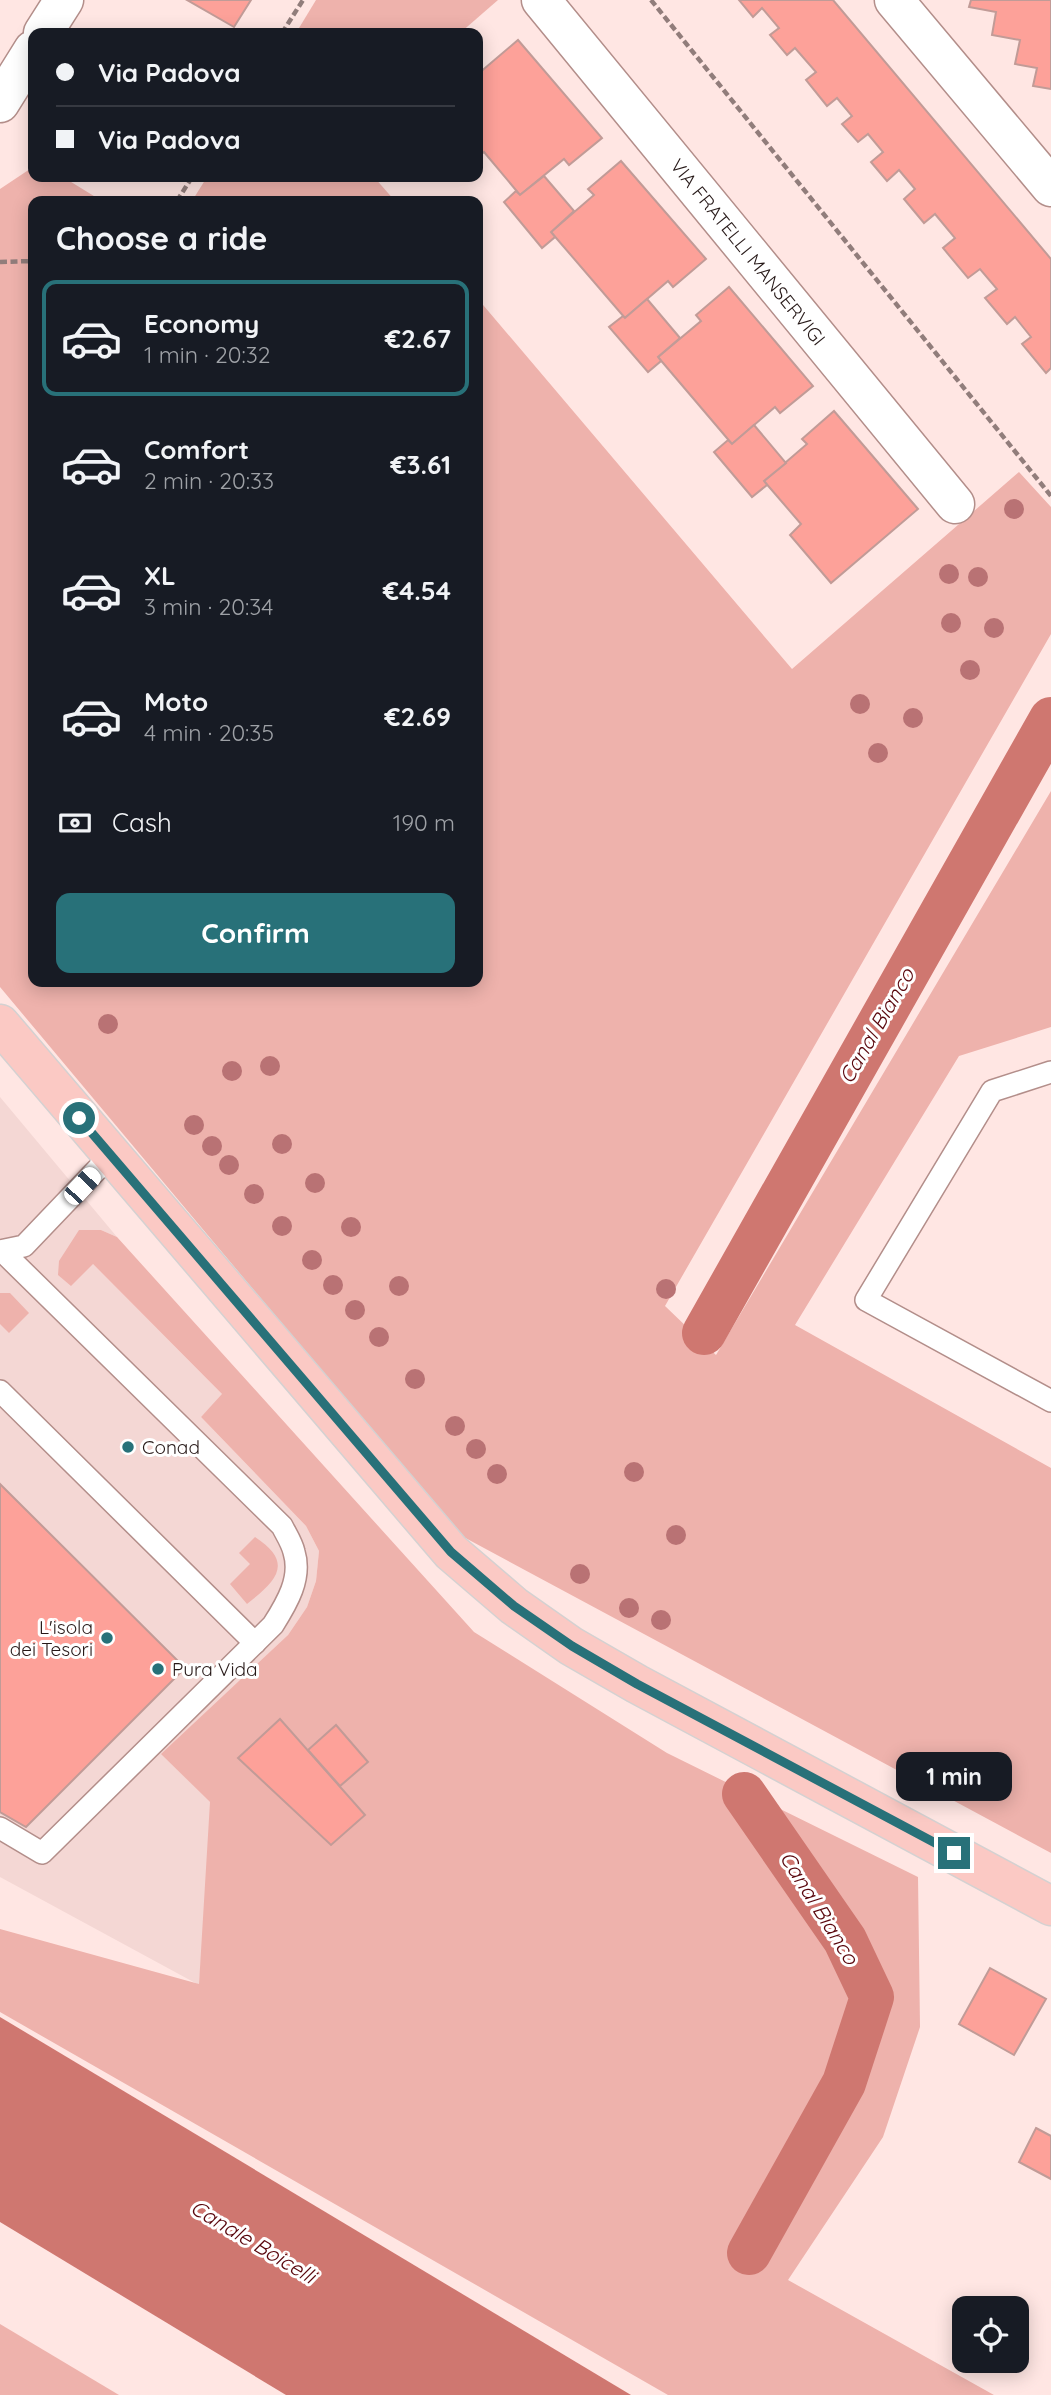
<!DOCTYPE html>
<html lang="en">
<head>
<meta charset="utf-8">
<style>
	:root { --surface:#171b24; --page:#20242c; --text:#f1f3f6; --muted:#9ea1a6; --line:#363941; --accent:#287179 }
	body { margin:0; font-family:Quicksand,sans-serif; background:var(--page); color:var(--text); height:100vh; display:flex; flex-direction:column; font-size:26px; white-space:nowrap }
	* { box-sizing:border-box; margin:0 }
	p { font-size:23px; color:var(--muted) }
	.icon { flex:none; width:38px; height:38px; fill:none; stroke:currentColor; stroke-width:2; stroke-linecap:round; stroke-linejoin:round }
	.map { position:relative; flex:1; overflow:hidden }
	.sheet { position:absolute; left:28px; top:196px; width:455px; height:791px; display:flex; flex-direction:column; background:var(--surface); border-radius:14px; box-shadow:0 4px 18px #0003 }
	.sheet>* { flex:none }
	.hud { position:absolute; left:28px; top:28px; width:455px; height:154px; border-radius:14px; box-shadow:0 4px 18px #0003; display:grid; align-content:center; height:154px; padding:0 28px; background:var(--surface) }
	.controls { position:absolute; left:952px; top:2296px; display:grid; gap:14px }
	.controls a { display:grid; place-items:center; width:77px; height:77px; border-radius:14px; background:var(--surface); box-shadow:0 4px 18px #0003; font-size:35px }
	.end { position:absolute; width:32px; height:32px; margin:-16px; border:9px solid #287179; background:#fff; box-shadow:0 0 0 4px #fff }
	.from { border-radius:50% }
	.bubble { position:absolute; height:49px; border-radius:14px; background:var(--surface); box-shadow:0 4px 18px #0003; font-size:23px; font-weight:700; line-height:49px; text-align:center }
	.car { position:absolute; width:21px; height:42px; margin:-21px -10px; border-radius:9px; box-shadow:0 0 5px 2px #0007; background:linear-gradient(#fff 24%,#345 0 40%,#fff 0 76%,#345 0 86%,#fff 0) }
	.hud b { display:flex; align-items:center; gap:24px; height:66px; font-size:26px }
	.hud b+b { border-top:2px solid var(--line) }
	.hud i { width:18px; height:18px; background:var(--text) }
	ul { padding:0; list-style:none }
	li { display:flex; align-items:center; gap:21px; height:116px; margin:0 14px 10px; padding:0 14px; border:4px solid transparent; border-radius:14px }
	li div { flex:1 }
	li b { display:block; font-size:26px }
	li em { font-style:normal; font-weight:700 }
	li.active { border-color:var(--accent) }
	li>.icon { width:63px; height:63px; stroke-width:1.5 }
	h2 { padding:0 28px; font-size:32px; line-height:84px }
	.pay { display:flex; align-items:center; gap:18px; height:77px; padding:0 28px; font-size:26px }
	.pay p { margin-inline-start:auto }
	.button { display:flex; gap:14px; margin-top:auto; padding:14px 28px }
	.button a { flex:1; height:80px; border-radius:14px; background:var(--accent); color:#fff; font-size:28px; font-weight:700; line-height:80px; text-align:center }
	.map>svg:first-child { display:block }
	.built { fill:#f4d7d4 }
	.green { fill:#eeb2ac }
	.water { fill:#cf7770 }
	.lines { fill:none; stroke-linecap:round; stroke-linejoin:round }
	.canal { stroke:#cf7770; stroke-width:44 }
	.building { fill:#fda199; stroke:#c19b97; stroke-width:2 }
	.lane-casing { stroke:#b38e8a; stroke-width:24 }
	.street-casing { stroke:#b38e8a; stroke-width:41 }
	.primary-casing { stroke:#d4d1d1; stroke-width:41 }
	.path { stroke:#917d7b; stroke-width:4.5; stroke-dasharray:7 3.5; stroke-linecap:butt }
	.lane { stroke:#fff; stroke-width:21 }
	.street { stroke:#fff; stroke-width:38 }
	.primary { stroke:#fbc9c4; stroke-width:38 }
	.tree { fill:#b97274 }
	.route { stroke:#287179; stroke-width:9 }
	.poi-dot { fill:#287179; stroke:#fff; stroke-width:2.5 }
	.labels { text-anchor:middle; stroke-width:6; stroke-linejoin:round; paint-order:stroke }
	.street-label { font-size:19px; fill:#271918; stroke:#fff }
	.poi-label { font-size:19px; fill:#271918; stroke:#fff; text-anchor:start }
	.water-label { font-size:21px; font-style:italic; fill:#59060c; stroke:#fff }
</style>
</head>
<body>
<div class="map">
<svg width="1051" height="2395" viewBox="0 0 1051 2395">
	<rect width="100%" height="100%" fill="#ffe6e3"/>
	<!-- built -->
	<path class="built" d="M 0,1097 L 117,1237 L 101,1230 L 93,1264 L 223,1395 L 201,1417 L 306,1526 L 319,1551 L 316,1581 L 307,1607 L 288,1635 L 162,1754 L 214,1806 L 199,1985 L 0,1877 Z"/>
	<!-- green -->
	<g class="green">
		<path d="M 316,0 L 498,0 L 460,33 L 296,33 Z"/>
		<path d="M 33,167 L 33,177 L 63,177 L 102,201 L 33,201 L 33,982 L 478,982 L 478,299 L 792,669 L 1019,472 L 1051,507 L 1051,634 L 665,1306 L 716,1355 L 1051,791 L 1051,1027 L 959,1056 L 795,1325 L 1051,1468 L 1051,1853 L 458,1534 L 0,987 L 0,189 Z"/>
		<path d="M 207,177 L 374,177 L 395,201 L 192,201 Z"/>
		<path d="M 79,1230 L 101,1230 L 117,1237 L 474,1632 L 667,1753 L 918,1877 L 920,2027 L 883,2137 L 788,2280 L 994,2395 L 668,2395 L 0,2012 L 0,1929 L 199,1984 L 210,1802 L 161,1754 L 288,1635 L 307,1607 L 316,1581 L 319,1551 L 306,1526 L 201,1417 L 222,1394 L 93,1264 L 71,1286 L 58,1275 L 59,1261 Z"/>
		<path d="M 0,1293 L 10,1293 L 29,1313 L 9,1333 L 0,1324 Z"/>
		<path d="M 255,1537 C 295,1563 276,1581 247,1604 L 230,1584 L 250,1564 L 239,1553 Z"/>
		<path d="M 0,2324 L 119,2395 L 0,2395 Z"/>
	</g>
	<!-- water -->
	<path class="water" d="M 0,2017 L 631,2395 L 286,2395 L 0,2222 Z"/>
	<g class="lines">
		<!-- canal -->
		<g class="canal">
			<path d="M 704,1333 L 1051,719"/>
			<path d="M 744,1794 L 845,1940 L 872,1997 L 844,2083 L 749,2253"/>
		</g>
	</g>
	<!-- building -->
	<g class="building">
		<path d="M 187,0 L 251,0 L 234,27 Z"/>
		<path d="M 739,0 L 833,0 L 1051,259 L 1051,368 L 1046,373 L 1022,344 L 1031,337 L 1015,317 L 1007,324 L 985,298 L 997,289 L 980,269 L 968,278 L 943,248 L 955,238 L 935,214 L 924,223 L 904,199 L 915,189 L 899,170 L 887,181 L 871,162 L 883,152 L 868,134 L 858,142 L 842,124 L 852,116 L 837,98 L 827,106 L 806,80 L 816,72 L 795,48 L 787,55 L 770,35 L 779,28 L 762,8 L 753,17 Z"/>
		<path d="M 971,0 L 1051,0 L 1051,89 L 1033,86 L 1037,68 L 1015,64 L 1020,40 L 992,35 L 996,12 L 969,7 Z"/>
		<path d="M 518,40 L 602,138 L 569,165 L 564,159 L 520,195 L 484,152 L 478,157 L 478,74 Z"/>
		<path d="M 621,161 L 706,259 L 673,287 L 668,281 L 625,318 L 551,232 L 594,195 L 588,189 Z"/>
		<path d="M 544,176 L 574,211 L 551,232 L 555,237 L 542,248 L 504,202 L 516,191 L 520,195 Z"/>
		<path d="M 729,287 L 813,386 L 780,413 L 775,407 L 732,444 L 658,357 L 701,321 L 696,315 Z"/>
		<path d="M 647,299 L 680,338 L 658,357 L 661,361 L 648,372 L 609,327 L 623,316 L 625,318 Z"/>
		<path d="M 834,411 L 918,509 L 831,583 L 790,535 L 801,524 L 764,481 L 807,444 L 802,439 Z"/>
		<path d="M 754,425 L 786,463 L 764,481 L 767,485 L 752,497 L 714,452 L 728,440 L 732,444 Z"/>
		<path d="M 0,1484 L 185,1668 L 26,1827 L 0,1812 Z"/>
		<path d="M 280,1719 L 365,1815 L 331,1845 L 238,1758 Z"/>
		<path d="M 336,1725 L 368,1762 L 340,1786 L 308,1750 Z"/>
		<path d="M 990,1968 L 1046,1999 L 1014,2055 L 959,2024 Z"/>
		<path d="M 1036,2128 L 1051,2136 L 1051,2179 L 1019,2162 Z"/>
	</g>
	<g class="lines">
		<defs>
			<g id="lane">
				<path d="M 1051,1072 L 992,1091 L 866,1300 L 1051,1401"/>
				<path d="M 0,1251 L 24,1246 L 110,1156"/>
				<path d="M 0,1391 L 255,1643"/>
				<path d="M 0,1828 L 42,1853 L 273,1625 C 287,1603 302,1578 294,1552 C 292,1543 286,1534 282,1526 L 2,1251"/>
			</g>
			<g id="street">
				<path d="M 541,0 L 955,504"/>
				<path d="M 894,0 L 1051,187"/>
				<path d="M 43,33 L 64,0"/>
				<path d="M 0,103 L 33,50"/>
			</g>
			<path id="primary" d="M 0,1024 L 451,1552 L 514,1606 L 571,1646 L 637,1684 L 1051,1906"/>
		</defs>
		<!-- lane casing -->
		<use href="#lane" class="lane-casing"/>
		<!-- street casing -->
		<use href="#street" class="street-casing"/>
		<!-- primary casing -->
		<use href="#primary" class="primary-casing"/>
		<!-- path -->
		<g class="path">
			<path d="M 651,0 L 1051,496"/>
			<path d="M 282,33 L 303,0"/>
			<path d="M 177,201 L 192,177"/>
			<path d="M 0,262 L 33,261"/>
		</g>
		<!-- lane -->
		<use href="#lane" class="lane"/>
		<!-- street -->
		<use href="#street" class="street"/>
		<!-- primary -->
		<use href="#primary" class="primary"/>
	</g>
	<!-- trees -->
	<g class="tree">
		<circle cx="1014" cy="509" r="10"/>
		<circle cx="949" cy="574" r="10"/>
		<circle cx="978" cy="577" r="10"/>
		<circle cx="951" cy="623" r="10"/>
		<circle cx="994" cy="628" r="10"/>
		<circle cx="970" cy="670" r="10"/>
		<circle cx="860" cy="704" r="10"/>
		<circle cx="913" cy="718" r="10"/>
		<circle cx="878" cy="753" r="10"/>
		<circle cx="108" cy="1024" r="10"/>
		<circle cx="270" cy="1066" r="10"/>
		<circle cx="232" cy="1071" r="10"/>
		<circle cx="194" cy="1125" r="10"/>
		<circle cx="282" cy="1144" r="10"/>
		<circle cx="212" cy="1146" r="10"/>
		<circle cx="229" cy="1165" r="10"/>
		<circle cx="315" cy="1183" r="10"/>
		<circle cx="254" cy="1194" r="10"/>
		<circle cx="282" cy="1226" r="10"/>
		<circle cx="351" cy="1227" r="10"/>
		<circle cx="312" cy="1260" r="10"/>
		<circle cx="333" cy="1285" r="10"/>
		<circle cx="399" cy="1286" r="10"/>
		<circle cx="666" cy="1289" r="10"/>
		<circle cx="355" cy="1310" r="10"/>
		<circle cx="379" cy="1337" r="10"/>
		<circle cx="415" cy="1379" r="10"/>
		<circle cx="455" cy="1426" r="10"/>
		<circle cx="476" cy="1449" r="10"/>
		<circle cx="634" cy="1472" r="10"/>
		<circle cx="497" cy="1474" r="10"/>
		<circle cx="676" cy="1535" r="10"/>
		<circle cx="580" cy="1574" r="10"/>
		<circle cx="629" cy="1608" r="10"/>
		<circle cx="661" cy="1620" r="10"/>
	</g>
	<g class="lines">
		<!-- route -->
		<path class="route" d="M 79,1118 L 451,1552 L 514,1606 L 572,1646 L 637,1684 L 954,1853"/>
	</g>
	<!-- markers -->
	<g class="poi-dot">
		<circle cx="128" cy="1447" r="7"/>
		<circle cx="107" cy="1638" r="7"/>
		<circle cx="158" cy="1669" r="7"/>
	</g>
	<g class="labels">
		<!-- street labels -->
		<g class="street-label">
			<text transform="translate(748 252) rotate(51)" y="7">VIA FRATELLI MANSERVIGI</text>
		</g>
		<!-- poi labels -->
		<g class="poi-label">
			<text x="142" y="1454">Conad</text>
			<text x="93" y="1634" text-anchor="end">L'isola<tspan x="93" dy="22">dei Tesori</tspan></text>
			<text x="172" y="1676">Pura Vida</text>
		</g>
		<!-- water labels -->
		<g class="water-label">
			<text transform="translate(877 1026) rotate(-60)" y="7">Canal Bianco</text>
			<text transform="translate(819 1908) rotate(58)" y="7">Canal Bianco</text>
			<text transform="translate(253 2242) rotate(31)" y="7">Canale Boicelli</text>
		</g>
	</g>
</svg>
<div class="controls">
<a><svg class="icon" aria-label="locate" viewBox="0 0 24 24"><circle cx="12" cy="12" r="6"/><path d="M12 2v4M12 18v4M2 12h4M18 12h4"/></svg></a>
</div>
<i class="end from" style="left:79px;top:1118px"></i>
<i class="end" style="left:954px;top:1853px"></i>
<div class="bubble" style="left:896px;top:1752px;width:116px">1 min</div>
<i class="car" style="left:82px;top:1186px;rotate:43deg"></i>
<div class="hud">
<b><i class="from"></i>Via Padova</b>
<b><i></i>Via Padova</b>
</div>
<section class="sheet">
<h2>Choose a ride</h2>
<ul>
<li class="active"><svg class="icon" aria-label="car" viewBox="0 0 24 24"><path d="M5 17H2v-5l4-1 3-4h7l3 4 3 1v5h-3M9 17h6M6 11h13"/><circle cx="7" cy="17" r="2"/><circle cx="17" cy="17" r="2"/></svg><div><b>Economy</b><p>1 min · 20:32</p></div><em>€2.67</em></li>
<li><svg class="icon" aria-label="car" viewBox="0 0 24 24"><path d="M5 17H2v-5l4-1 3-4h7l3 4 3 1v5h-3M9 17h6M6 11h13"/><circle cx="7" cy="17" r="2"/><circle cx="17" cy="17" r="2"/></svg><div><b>Comfort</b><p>2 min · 20:33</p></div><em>€3.61</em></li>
<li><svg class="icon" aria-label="car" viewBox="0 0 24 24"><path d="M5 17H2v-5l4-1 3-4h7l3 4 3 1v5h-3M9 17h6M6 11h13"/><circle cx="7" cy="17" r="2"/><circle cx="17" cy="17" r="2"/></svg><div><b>XL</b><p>3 min · 20:34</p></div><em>€4.54</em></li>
<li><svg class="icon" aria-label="car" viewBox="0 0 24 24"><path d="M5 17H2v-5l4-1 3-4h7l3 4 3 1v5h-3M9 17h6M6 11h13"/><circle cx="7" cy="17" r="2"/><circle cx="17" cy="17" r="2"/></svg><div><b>Moto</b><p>4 min · 20:35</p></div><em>€2.69</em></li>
</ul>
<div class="pay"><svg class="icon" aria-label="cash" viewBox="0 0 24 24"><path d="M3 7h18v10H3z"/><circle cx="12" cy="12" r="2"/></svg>Cash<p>190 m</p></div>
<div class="button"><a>Confirm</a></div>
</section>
</div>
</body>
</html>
